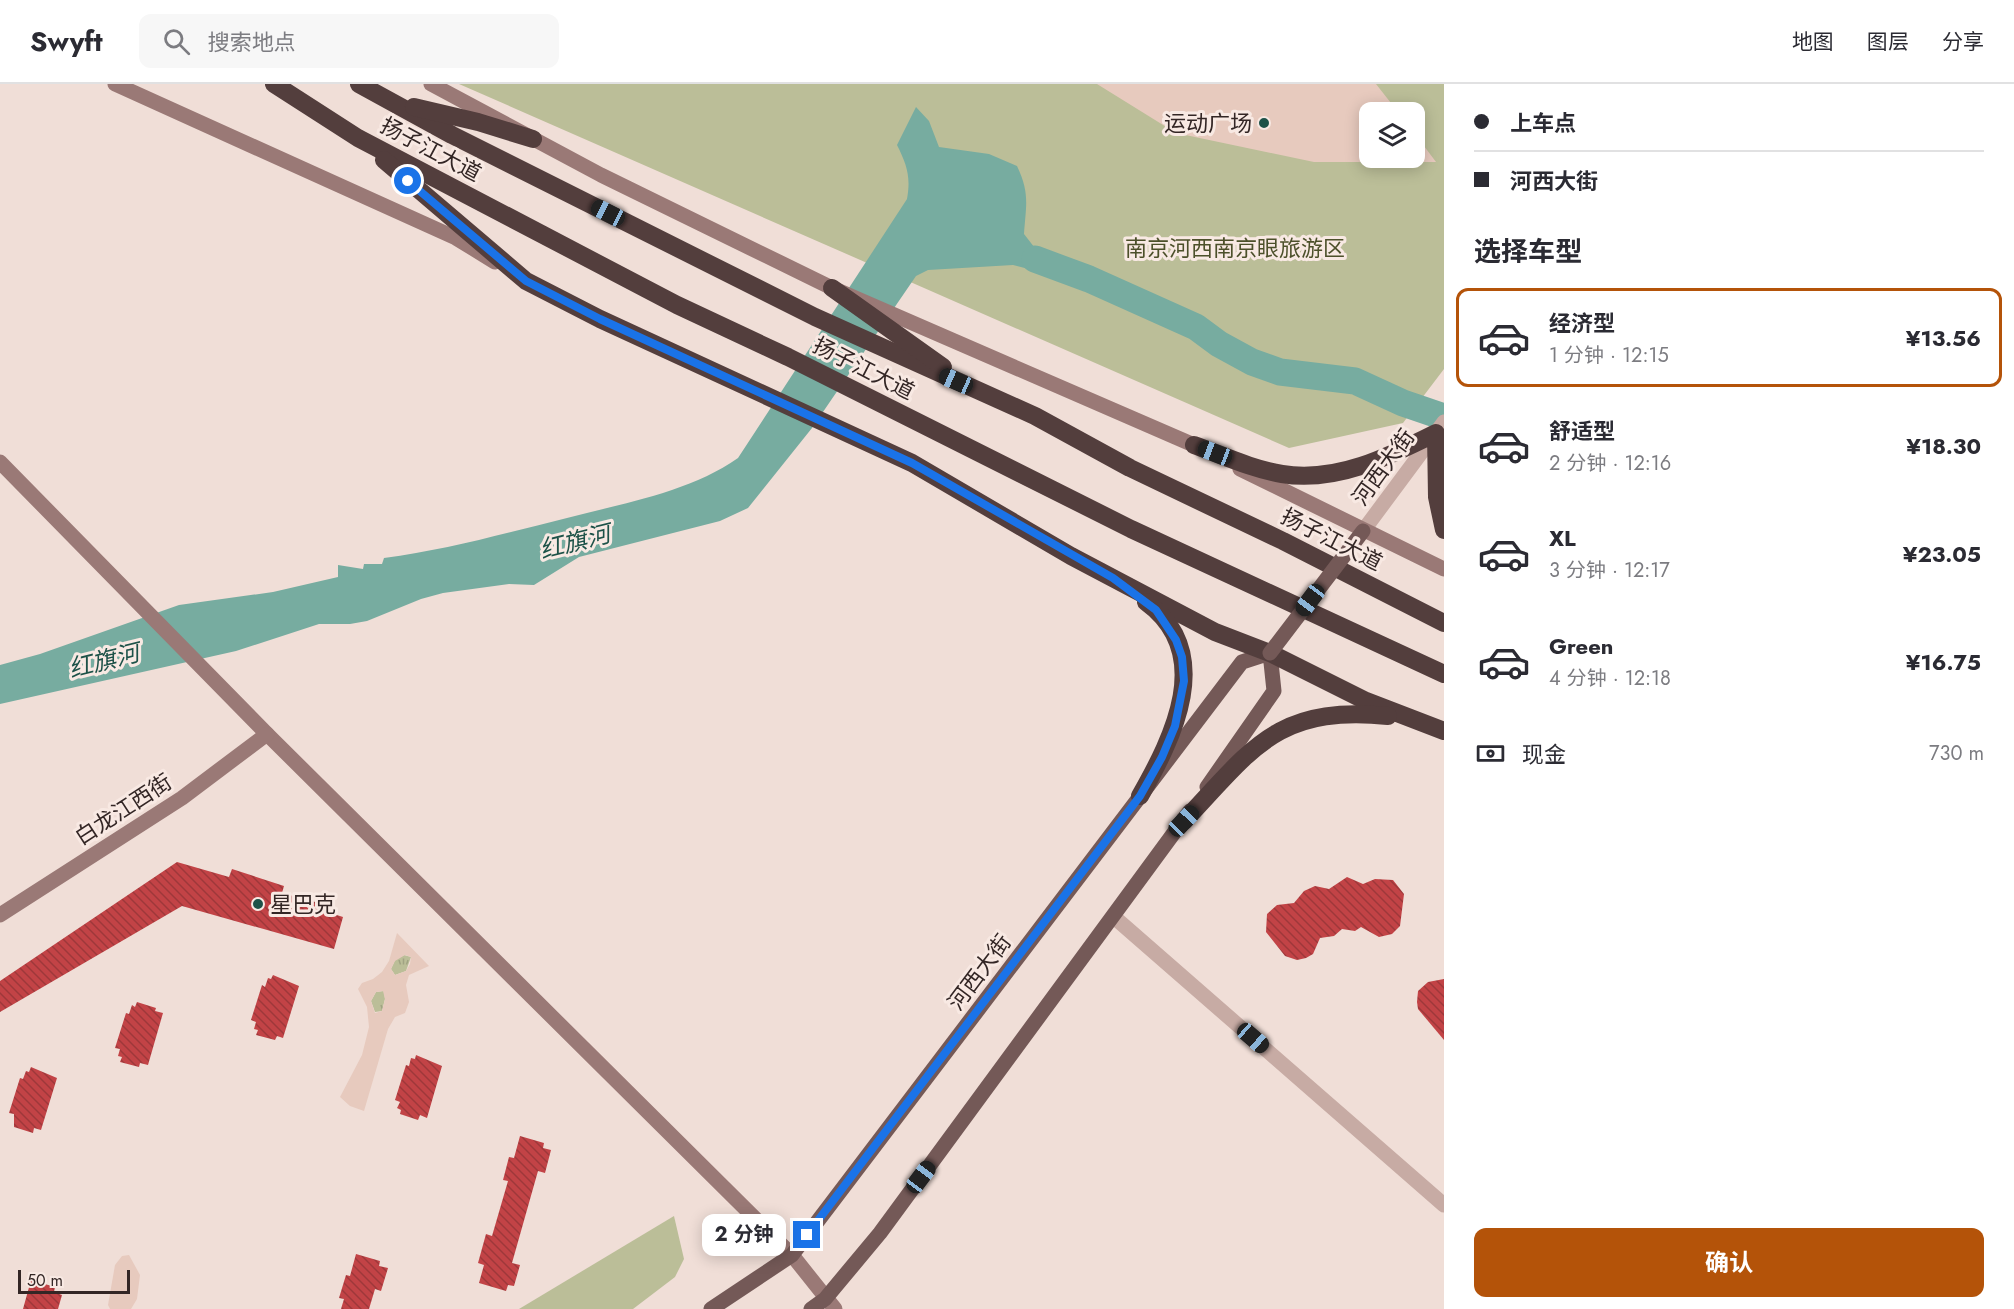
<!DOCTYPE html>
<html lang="zh">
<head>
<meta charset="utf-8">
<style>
	:root { --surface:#fff; --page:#f7f7f7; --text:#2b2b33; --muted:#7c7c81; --line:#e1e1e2; --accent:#b45309 }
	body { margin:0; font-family:Jost,"Noto Sans SC",sans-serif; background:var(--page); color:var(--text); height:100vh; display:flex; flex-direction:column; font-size:22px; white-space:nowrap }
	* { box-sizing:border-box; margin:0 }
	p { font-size:20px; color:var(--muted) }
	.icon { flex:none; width:33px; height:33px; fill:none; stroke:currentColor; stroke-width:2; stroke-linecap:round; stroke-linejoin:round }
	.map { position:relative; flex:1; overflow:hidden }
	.sheet { display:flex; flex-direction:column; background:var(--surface); width:570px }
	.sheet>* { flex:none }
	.hud { display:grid; align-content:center; height:132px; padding:0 30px; background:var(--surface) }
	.buttons { position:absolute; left:1359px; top:18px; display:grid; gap:12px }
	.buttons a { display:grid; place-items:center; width:66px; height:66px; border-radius:12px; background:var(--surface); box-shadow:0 3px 15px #0003; font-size:30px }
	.scale { position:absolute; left:18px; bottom:15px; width:112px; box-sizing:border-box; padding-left:6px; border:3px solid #332625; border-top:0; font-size:16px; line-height:21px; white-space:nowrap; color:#332625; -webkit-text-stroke:4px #f8e9e3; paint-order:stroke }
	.end { position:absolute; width:27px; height:27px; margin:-14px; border:8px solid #1a73e8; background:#fff; box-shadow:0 0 0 3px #fff }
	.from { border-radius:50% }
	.bubble { position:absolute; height:42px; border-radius:12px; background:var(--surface); box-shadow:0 3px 15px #0003; font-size:20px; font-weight:700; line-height:42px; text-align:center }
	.car { position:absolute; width:18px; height:36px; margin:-18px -9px; border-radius:8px; box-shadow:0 0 4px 2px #0007; background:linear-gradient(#222 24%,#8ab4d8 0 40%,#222 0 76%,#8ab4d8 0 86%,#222 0) }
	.hud b { display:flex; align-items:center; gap:21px; height:57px; font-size:22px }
	.hud b+b { border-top:2px solid var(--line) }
	.hud i { width:15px; height:15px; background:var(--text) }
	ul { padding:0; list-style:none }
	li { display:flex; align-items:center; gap:18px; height:99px; margin:0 12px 9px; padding:0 18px; border:3px solid transparent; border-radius:12px }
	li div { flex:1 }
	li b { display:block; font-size:22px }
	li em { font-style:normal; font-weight:700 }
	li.on { border-color:var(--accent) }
	li>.icon { width:54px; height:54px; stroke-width:1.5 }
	h2 { padding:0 30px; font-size:27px; line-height:72px }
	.pay { display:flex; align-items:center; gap:15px; height:66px; padding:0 30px; font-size:22px }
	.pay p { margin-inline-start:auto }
	.primary-button { display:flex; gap:12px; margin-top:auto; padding:12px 30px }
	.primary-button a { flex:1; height:69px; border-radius:12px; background:var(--accent); color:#fff; font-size:24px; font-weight:700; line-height:69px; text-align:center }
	header { display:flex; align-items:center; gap:36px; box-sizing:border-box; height:84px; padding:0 30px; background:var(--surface); border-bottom:2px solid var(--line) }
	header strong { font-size:28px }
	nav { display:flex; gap:33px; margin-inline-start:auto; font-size:21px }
	.search { width:420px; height:54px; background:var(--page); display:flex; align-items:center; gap:15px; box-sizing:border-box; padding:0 21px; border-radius:12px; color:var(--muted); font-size:22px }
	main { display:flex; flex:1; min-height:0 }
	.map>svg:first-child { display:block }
	.grass { fill:url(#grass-tufts) }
	.park { fill:#bbbe98; fill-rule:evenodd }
	.plaza { fill:#e7cabe; fill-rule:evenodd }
	.water { fill:#77aca0 }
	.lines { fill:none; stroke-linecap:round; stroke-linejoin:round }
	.river { stroke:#77aca0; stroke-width:27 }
	.building { fill:url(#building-back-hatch) }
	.street { stroke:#c7aba4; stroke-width:15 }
	.secondary { stroke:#9a7976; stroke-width:15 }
	.primary { stroke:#745957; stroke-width:15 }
	.highway { stroke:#533e3d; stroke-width:18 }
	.primary-bridge { stroke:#745957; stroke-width:15 }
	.route { stroke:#1a73e8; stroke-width:8 }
	.poi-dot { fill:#1d5248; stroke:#f8e9e3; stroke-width:2 }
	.labels { text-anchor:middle; stroke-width:6; stroke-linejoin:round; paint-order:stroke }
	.poi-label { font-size:22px; fill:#332625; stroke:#f8e9e3; text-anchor:end }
	.street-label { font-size:22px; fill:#332625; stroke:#f8e9e3 }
	.park-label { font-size:22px; fill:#4c502a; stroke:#f8e9e3 }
	.water-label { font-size:24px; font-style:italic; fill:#1d5248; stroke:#f8e9e3 }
</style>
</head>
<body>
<header>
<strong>Swyft</strong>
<div class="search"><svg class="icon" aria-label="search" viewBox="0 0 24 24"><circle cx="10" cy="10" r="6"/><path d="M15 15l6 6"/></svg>搜索地点</div>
<nav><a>地图</a><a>图层</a><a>分享</a></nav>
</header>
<main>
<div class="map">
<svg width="1444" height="1225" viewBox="0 0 1444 1225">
	<defs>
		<pattern id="grass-tufts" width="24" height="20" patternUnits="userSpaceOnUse" patternTransform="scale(1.5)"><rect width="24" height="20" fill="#bbbe98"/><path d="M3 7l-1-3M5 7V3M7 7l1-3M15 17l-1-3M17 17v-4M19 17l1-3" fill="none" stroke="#a1a383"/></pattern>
		<pattern id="building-back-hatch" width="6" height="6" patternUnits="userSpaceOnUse" patternTransform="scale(1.5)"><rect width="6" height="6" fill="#c24346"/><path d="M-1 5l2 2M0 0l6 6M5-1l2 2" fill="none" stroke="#9e383a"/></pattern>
	</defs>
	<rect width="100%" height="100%" fill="#f0ded7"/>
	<!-- grass -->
	<g class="grass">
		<path d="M 404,871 L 411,873 L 406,887 L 395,891 L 391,885 L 395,876 Z"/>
		<path d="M 384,907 L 385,915 L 382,927 L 375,928 L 371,917 L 376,908 Z"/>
	</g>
	<!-- park -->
	<g class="park">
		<path d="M 459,0 L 1444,0 L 1444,285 L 1403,339 L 1289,364 ZM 1370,28 L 1414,28 L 1414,74 L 1370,74 Z"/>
		<path d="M 674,1132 L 684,1175 L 675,1193 L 633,1225 L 519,1225 Z"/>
	</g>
	<!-- plaza -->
	<g class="plaza">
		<path d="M 1097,0 L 1376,0 L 1398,28 L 1370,28 L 1370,74 L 1414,74 L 1415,50 L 1436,78 L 1314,78 L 1176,49 Z"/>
		<path d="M 397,849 L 429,882 L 409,891 L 406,901 L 409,918 L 405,929 L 395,933 L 388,945 L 364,1027 L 350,1022 L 340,1013 L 362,971 L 369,943 L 367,923 L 358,905 L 362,899 L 373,895 L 382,888 L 389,877 ZM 405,871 L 411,873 L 410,880 L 406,887 L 395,891 L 391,885 L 395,877 ZM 383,907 L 385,915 L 382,927 L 375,929 L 371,917 L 376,908 Z"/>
		<path d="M 129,1171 L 140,1191 L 137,1215 L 131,1225 L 110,1225 L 108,1221 L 115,1181 L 122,1172 Z"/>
	</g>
	<!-- water -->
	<path class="water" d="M 916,23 L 929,37 L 939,63 L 989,70 L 1017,82 C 1030,109 1026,121 1024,150 L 1038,168 L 1072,182 L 1063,194 L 1013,181 L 928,186 L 916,192 L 812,344 L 748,424 L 720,437 L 579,473 L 534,501 L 509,500 L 443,509 L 421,515 L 367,537 L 350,540 L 319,540 L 236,567 L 0,620 L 0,581 L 40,570 L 179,521 L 273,508 L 338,493 L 338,481 L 363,485 L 364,480 L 382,480 L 384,474 C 447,466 506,449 567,434 C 624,419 690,408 738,374 L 907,115 C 911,93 907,81 897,61 Z"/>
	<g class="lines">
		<!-- river -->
		<path class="river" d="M 1035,175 L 1089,195 L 1196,243 L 1219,260 L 1252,278 L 1280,288 L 1355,297 L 1403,319 L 1444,333"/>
	</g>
	<!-- building -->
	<g class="building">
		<path d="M 177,778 L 229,793 L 232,785 L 284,802 L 282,809 L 319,819 L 318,825 L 343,833 L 334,865 L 182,822 L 0,928 L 0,897 Z"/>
		<path d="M 1347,793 L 1363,800 L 1375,795 L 1393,796 L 1404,810 L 1400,842 L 1392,850 L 1379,853 L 1361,843 L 1355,847 L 1342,845 L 1334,852 L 1320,854 L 1313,870 L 1306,874 L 1297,876 L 1285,872 L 1266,848 L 1267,830 L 1277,821 L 1294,819 L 1304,807 L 1315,802 L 1329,805 Z"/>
		<path d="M 273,891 L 299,902 L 283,954 L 277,952 L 275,956 L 256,951 L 258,946 L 254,945 L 256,938 L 251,936 L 262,901 L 265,903 L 268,894 L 271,895 Z"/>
		<path d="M 1444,895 L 1444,956 L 1418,925 L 1417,918 L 1418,907 L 1428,898 Z"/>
		<path d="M 137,918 L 156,924 L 155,927 L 163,929 L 148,981 L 140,979 L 139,983 L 120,978 L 122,973 L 118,972 L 120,965 L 115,964 L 126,929 L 129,930 L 132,921 L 135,923 Z"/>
		<path d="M 416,971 L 442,982 L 427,1034 L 420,1031 L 418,1036 L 400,1030 L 401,1026 L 397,1024 L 400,1018 L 395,1016 L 406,981 L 409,982 L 411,974 L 415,975 Z"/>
		<path d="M 31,983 L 57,994 L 41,1046 L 34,1044 L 33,1049 L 14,1043 L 14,1030 L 9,1029 L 20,994 L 23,995 L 26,987 L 29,988 Z"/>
		<path d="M 520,1052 L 544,1059 L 543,1064 L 551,1066 L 545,1089 L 538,1087 L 512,1179 L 520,1181 L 514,1202 L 508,1201 L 506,1207 L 479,1199 L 484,1181 L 478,1179 L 486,1150 L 492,1152 L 508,1097 L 503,1096 L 509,1073 L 514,1074 Z"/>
		<path d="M 356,1170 L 380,1177 L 379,1182 L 388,1184 L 381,1207 L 375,1205 L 369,1225 L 341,1225 L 344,1215 L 339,1214 L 346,1191 L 350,1192 Z"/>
		<path d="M 31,1196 L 55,1203 L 54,1208 L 62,1211 L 58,1225 L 23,1225 Z"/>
	</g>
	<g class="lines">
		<!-- street -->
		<g class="street">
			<path d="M 1363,447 L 1444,338"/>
			<path d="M 1114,833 L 1444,1121"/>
		</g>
		<!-- secondary -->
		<g class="secondary">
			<path d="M 115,0 L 456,154 L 495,178"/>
			<path d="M 431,0 L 601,91 L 832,204 L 1203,365"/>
			<path d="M 0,378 L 267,650 L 792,1171 L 835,1225"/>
			<path d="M 1240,385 L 1444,485"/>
			<path d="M 0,831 L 182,714 L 267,650"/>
		</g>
		<!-- primary -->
		<g class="primary">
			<path d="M 711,1225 L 792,1171 L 1242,578 L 1270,569 L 1274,607 L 1207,703"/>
			<path d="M 811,1225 L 825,1215 L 880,1149 L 1190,727"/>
		</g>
		<!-- highway -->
		<g class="highway">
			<path d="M 274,0 L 358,54 L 677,221 L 788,273 L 1131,445 L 1444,590"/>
			<path d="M 359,0 L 452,51 L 815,233 L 1035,332 L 1130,384 L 1283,457 L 1444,539"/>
			<path d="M 414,23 L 478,38 L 533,55"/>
			<path d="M 384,76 L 526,197 L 600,235 L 912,379 L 1071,472 L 1215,548 L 1270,569 L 1366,617 L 1444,647"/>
			<path d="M 832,204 L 943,283"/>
			<path d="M 1194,361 C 1222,371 1252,385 1282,390 C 1336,399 1388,373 1436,349 L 1437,413 L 1444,446"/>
			<path d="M 1140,712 C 1173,654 1216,569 1146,518"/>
			<path d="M 1184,737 C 1253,664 1277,621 1388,632"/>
		</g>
		<!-- primary-bridge -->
		<path class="primary-bridge" d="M 1270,569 L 1363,447"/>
	</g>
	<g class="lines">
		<!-- route -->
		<path class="route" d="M 408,97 L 526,197 L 600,235 L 912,379 L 1113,494 L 1156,526 L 1176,556 L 1182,573 L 1184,597 L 1175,642 L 1162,673 L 1140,712 L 807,1151"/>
	</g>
	<!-- markers -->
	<g class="poi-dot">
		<circle cx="1264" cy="39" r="6"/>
		<circle cx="258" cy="820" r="6"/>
	</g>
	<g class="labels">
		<!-- poi labels -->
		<g class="poi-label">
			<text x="1252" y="47">运动广场</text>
			<text x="270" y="828" text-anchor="start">星巴克</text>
		</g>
		<!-- street labels -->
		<g class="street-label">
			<text transform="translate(431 65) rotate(28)" y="8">扬子江大道</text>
			<text transform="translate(864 284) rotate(27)" y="8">扬子江大道</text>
			<text transform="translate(1383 383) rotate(-54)" y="8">河西大街</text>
			<text transform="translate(1332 455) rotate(27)" y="8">扬子江大道</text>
			<text transform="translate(123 725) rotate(-33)" y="8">白龙江西街</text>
			<text transform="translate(979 888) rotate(-53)" y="8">河西大街</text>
		</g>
		<!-- park labels -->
		<g class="park-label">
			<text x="1235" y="172">南京河西南京眼旅游区</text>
		</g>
		<!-- water labels -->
		<g class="water-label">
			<text transform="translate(575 458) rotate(-14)" y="8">红旗河</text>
			<text transform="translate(104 577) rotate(-14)" y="8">红旗河</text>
		</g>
	</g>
</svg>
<div class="buttons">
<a><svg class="icon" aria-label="layers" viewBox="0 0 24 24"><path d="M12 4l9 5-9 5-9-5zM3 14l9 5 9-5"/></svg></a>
</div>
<div class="scale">50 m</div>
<i class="end from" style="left:408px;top:97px"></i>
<i class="end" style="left:807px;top:1151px"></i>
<div class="bubble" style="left:702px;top:1130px;width:84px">2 分钟</div>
<i class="car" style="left:608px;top:129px;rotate:297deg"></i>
<i class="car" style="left:956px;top:297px;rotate:294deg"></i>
<i class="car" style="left:1215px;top:369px;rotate:291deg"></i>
<i class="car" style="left:1310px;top:516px;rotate:217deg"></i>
<i class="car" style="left:1184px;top:737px;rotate:44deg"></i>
<i class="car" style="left:1253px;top:954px;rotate:131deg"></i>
<i class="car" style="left:921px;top:1093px;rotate:37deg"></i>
</div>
<section class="sheet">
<div class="hud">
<b><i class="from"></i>上车点</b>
<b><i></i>河西大街</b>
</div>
<h2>选择车型</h2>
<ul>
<li class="on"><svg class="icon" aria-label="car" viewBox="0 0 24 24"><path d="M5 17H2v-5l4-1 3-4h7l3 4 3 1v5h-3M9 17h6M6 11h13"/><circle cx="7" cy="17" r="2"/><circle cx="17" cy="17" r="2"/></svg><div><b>经济型</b><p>1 分钟 · 12:15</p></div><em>¥13.56</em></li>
<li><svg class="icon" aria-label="car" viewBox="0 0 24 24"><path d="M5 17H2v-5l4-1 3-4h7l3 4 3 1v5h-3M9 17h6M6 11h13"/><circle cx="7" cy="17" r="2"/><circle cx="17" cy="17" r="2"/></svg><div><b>舒适型</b><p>2 分钟 · 12:16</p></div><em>¥18.30</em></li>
<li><svg class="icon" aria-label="car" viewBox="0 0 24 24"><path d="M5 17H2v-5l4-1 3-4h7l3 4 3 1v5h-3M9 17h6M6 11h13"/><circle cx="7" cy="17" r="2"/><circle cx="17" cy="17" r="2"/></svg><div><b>XL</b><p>3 分钟 · 12:17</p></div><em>¥23.05</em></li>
<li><svg class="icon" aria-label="car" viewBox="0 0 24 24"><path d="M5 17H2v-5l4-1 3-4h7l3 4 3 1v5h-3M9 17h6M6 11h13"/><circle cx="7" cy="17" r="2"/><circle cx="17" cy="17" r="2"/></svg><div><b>Green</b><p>4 分钟 · 12:18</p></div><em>¥16.75</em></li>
</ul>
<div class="pay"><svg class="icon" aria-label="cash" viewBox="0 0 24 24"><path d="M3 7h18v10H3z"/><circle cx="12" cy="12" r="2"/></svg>现金<p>730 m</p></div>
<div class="primary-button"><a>确认</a></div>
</section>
</main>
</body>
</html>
